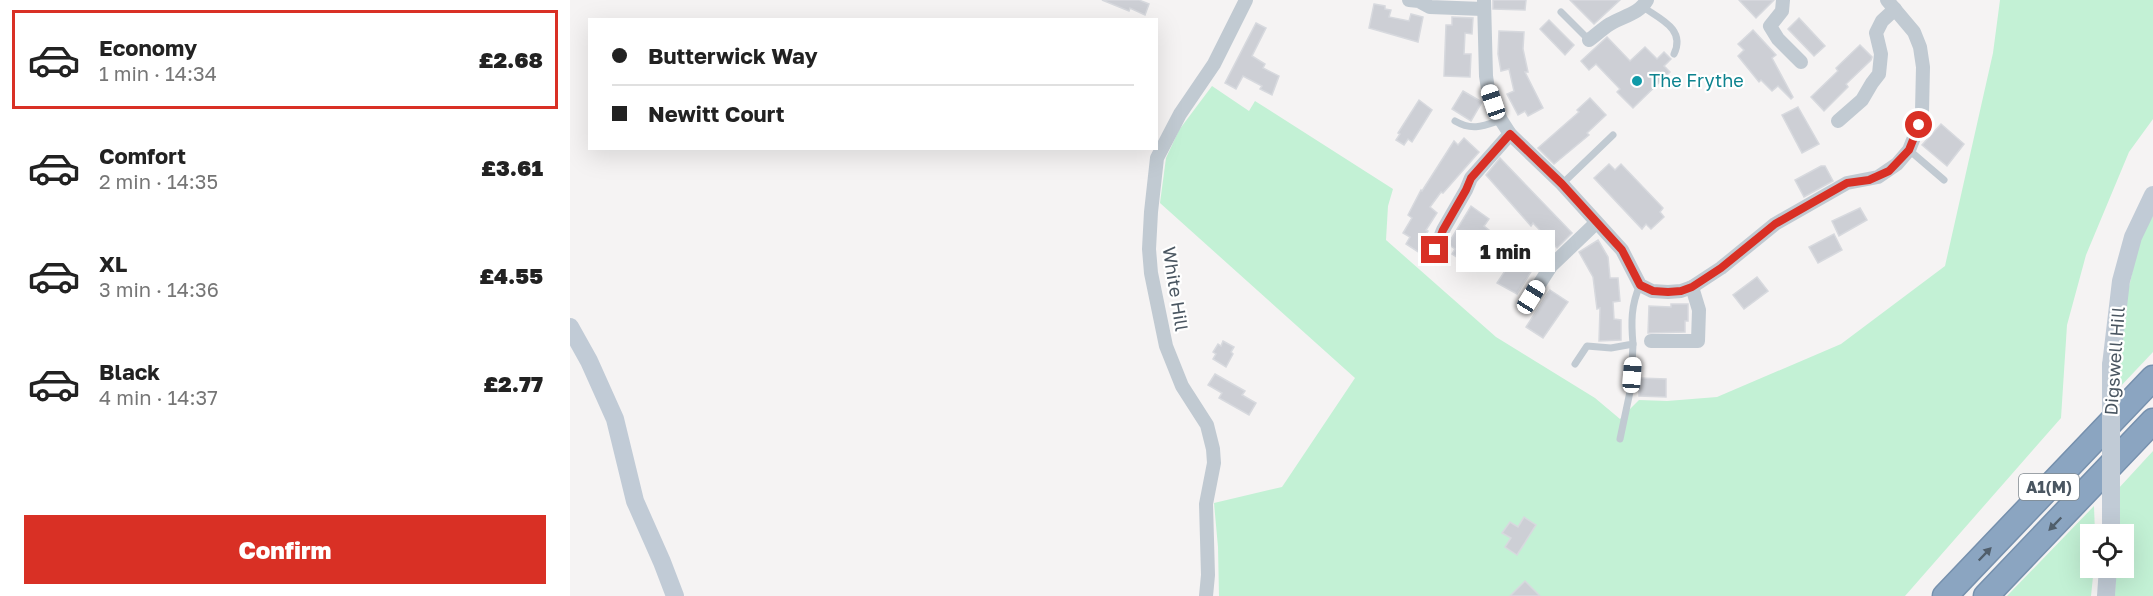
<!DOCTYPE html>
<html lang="en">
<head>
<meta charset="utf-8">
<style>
	:root { --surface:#fff; --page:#f6f6f6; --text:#222; --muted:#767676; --line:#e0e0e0; --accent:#d93025 }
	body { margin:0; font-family:"Golos Text",sans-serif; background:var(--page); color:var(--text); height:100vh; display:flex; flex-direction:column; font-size:22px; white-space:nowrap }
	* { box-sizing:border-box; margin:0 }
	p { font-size:20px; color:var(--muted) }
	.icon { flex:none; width:33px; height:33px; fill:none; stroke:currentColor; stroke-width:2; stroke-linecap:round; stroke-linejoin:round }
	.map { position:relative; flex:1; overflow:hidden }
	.drawer { display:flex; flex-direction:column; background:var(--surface); width:570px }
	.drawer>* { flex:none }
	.guide { position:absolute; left:18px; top:18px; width:570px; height:132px; border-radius:0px; box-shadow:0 6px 24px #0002; display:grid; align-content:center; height:132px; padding:0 24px; background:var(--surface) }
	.controls { position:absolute; left:1510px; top:524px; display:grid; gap:12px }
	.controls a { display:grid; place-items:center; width:54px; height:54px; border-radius:0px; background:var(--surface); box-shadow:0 6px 24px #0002; font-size:30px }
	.end { position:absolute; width:27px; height:27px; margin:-14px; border:8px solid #d93025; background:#fff; box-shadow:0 0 0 3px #fff }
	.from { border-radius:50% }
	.bubble { position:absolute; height:42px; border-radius:0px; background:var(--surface); box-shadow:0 6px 24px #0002; font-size:20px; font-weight:800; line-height:42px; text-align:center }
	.car { position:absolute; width:18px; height:36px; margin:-18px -9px; border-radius:8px; box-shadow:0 0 4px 2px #0007; background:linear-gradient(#fff 24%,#345 0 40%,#fff 0 76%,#345 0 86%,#fff 0) }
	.guide b { display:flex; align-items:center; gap:21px; height:57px; font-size:22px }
	.guide b+b { border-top:2px solid var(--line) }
	.guide i { width:15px; height:15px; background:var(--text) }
	ul { padding:10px 0 0; list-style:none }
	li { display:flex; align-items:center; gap:18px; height:99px; margin:0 12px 9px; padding:0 12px; border:3px solid transparent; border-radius:0px }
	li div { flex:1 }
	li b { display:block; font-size:22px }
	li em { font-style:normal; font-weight:800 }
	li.selected { border-color:var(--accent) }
	li>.icon { width:54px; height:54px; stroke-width:1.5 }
	.button { display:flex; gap:12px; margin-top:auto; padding:12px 24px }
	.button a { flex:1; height:69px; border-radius:0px; background:var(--accent); color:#fff; font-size:24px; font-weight:800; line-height:69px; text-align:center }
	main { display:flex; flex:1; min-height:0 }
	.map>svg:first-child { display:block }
	.green { fill:#c3f1d5 }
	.building { fill:#cdcfd5; stroke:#d7d9de; stroke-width:1.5 }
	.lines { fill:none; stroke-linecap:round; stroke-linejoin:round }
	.highway-casing { stroke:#7690ad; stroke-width:27 }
	.lane { stroke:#c1cad2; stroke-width:7 }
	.street { stroke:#c1cad2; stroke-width:14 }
	.secondary { stroke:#c1cbd6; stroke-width:18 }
	.highway { stroke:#8ba5c1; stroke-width:24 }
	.secondary-bridge { stroke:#c1cbd6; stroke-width:18 }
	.oneway { fill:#505e6b }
	.route { stroke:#d93025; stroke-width:8 }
	.culture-dot { fill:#0f9aa8; stroke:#fff; stroke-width:2 }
	.labels { text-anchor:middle; stroke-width:4.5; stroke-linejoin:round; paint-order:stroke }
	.shield { fill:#fff; stroke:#808990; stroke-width:1.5 }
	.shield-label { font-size:16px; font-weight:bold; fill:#4a5661 }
	.culture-label { font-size:18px; fill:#0d838f; stroke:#fff; text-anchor:start }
	.street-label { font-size:18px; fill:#4a5661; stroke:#fff }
</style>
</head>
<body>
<main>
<section class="drawer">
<ul>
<li class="selected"><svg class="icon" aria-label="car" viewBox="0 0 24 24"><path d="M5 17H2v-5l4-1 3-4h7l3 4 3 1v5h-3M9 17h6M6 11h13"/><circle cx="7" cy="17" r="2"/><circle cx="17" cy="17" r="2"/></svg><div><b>Economy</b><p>1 min · 14:34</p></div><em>£2.68</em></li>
<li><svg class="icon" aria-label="car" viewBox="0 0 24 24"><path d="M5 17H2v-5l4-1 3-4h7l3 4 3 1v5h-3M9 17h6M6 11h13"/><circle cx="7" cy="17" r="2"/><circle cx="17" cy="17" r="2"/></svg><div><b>Comfort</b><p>2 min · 14:35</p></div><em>£3.61</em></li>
<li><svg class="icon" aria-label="car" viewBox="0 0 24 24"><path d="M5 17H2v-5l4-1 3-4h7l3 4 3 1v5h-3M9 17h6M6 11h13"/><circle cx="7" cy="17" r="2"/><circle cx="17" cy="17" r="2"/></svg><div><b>XL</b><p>3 min · 14:36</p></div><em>£4.55</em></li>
<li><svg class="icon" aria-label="car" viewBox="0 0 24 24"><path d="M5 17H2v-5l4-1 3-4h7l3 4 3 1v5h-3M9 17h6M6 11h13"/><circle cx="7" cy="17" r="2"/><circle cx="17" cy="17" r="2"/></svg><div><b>Black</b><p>4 min · 14:37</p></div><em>£2.77</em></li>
</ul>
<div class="button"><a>Confirm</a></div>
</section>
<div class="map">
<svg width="1583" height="596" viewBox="0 0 1583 596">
	<rect width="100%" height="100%" fill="#f5f3f3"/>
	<!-- green -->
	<g class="green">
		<path d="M 1430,0 L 1583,0 L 1583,119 L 1559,152 L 1516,255 L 1497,325 L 1491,418 L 1335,596 L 649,596 L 648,547 L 644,503 L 712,487 L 785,378 L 590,203 L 596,158 L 609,130 L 642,86 L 679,111 L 685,101 L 823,189 L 818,206 L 816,240 L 926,337 L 1025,398 L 1050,419 L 1069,400 L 1097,401 L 1147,397 L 1271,344 L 1375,266 L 1423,53 Z"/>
		<path d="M 1583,212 L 1583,352 L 1548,389 L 1552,318 L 1570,238 Z"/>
		<path d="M 1583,451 L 1583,596 L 1545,596 L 1546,567 L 1554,567 L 1554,534 L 1547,534 L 1548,489 Z"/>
		<path d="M 1524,506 L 1525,534 L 1521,534 L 1521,567 L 1524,567 L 1521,596 L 1437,596 Z"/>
	</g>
	<!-- building -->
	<g class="building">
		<path d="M 532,0 L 569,0 L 579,4 L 575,15 L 560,8 L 559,11 Z"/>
		<path d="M 923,0 L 956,0 L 955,10 L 923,9 Z"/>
		<path d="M 1000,0 L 1050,0 L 1024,24 Z"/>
		<path d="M 1169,0 L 1204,0 L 1186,18 Z"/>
		<path d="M 804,4 L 815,6 L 815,9 L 821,10 L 819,17 L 839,21 L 841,14 L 853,17 L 848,42 L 799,28 Z"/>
		<path d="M 882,17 L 903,18 L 902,34 L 895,33 L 894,54 L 901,54 L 900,77 L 874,76 L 876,25 L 882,25 Z"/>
		<path d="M 1229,18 L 1255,46 L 1244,56 L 1218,29 Z"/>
		<path d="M 979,20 L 1004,45 L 995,55 L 970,29 Z"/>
		<path d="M 686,23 L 696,28 L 682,56 L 695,64 L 693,68 L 709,76 L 702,95 L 690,89 L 692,86 L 673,76 L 666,89 L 655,83 Z"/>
		<path d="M 1183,30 L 1206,55 L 1202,58 L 1223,97 L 1221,99 L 1208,86 L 1202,91 L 1191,80 L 1189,82 L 1168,56 L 1174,50 L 1168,44 Z"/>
		<path d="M 929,31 L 954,32 L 953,49 L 958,72 L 955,72 L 973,108 L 958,116 L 955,111 L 948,115 L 937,94 L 944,91 L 939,69 L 931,71 L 928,54 Z"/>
		<path d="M 1037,37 L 1060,61 L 1075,47 L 1087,59 L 1094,52 L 1101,59 L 1094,66 L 1100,72 L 1063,108 L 1047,92 L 1050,89 L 1026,64 L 1019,70 L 1011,61 Z"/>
		<path d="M 1290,45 L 1302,57 L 1301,60 L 1276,84 L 1278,87 L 1254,111 L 1241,97 L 1268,71 L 1266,68 Z"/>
		<path d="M 893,91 L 912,102 L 901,121 L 882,109 Z"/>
		<path d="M 1020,98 L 1036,115 L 1017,133 L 1019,135 L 984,164 L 968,148 L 1009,112 L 1007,110 Z"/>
		<path d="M 849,100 L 862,110 L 842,142 L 838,139 L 834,145 L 826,140 L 830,134 L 828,133 Z"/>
		<path d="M 1228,107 L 1249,144 L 1232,153 L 1212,115 Z"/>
		<path d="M 1371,124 L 1394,144 L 1377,166 L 1352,145 Z"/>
		<path d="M 894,138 L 909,152 L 873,193 L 871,192 L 860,207 L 867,213 L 856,230 L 858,231 L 855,236 L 860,239 L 853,255 L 836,244 L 840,237 L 833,233 L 842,218 L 838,215 L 851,190 L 852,191 L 884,141 L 888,145 Z"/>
		<path d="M 930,158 L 1002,233 L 987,248 L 963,223 L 961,226 L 916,175 Z"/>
		<path d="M 1039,164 L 1045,170 L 1051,164 L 1093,208 L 1090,212 L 1094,217 L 1081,229 L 1076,224 L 1072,229 L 1024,178 Z"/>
		<path d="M 1251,166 L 1255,166 L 1263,181 L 1234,197 L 1225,180 Z"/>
		<path d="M 901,206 L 919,219 L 914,226 L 920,231 L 900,259 L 897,256 L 894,262 L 882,254 L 885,249 L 878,244 Z"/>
		<path d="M 1290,208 L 1297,220 L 1269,236 L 1262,221 Z"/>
		<path d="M 1264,234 L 1272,250 L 1248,263 L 1239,247 Z"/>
		<path d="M 1028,240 L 1038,257 L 1040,278 L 1048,278 L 1050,301 L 1043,302 L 1044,319 L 1051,320 L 1051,340 L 1029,341 L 1030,308 L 1027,309 L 1023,277 L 1009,252 Z"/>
		<path d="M 950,248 L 962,258 L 959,262 L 964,267 L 947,294 L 927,283 Z"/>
		<path d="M 1187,277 L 1198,291 L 1174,309 L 1163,295 Z"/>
		<path d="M 980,290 L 998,302 L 973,338 L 956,327 Z"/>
		<path d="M 1101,304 L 1118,304 L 1118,321 L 1115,321 L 1115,332 L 1078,333 L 1079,306 L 1101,307 Z"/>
		<path d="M 653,341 L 664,347 L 661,352 L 663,354 L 656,367 L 643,359 L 646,354 L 643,352 L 648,344 L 651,346 Z"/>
		<path d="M 645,374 L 675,391 L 672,395 L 686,403 L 679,415 L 649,398 L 652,393 L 638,385 Z"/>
		<path d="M 1069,378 L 1096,379 L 1096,397 L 1069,396 Z"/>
		<path d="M 954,517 L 966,525 L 947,555 L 935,547 L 941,538 L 932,533 L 940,522 L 948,527 Z"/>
		<path d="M 955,581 L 970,596 L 940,596 Z"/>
	</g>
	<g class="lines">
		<defs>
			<g id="highway">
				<path d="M 1375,596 L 1583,378"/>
				<path d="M 1416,596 L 1583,421"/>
			</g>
		</defs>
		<!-- highway casing -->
		<use href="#highway" class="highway-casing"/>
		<!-- lane -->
		<g class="lane">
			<path d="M 1073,7 C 1090,19 1116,29 1104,54"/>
			<path d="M 991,12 L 1019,40"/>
			<path d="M 885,121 C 902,131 913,126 931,120"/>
			<path d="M 1339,150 L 1374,180"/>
			<path d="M 992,184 L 1043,135"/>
			<path d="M 1005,364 L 1017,346 L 1041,348 L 1063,344 C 1061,322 1061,305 1070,285"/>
			<path d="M 1050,439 L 1061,387 L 1063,344"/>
		</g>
		<!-- street -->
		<g class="street">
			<path d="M 839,0 L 849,1 L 860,7 L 913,9"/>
			<path d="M 914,0 L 916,76 L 918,89 L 931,120 L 940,134 L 992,184 L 1052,250 L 1070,285 L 1082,291 L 1098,292 L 1111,291 L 1122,287 L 1151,268 L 1205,224 L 1277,183 L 1308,177 L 1327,164 L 1339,150 L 1349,125 L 1352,111 L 1353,67 L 1350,47 L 1344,32 L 1317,0"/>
			<path d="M 1213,0 L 1212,11 L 1200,26 L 1208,39 L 1231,62"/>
			<path d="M 1019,40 C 1026,35 1032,29 1040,24 C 1053,16 1069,14 1077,0"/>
			<path d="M 1268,121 L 1292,100 L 1302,83 L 1309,74 L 1311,54 L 1306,33 L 1312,21 L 1325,9"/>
			<path d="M 865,250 L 873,230 L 896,190 L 901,178 L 940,134"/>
			<path d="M 961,297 L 981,266 L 1026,223"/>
			<path d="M 1081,341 L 1128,341 L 1129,310 L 1122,287"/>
			<path d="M 636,596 L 638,575 L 636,504 L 644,463 L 643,449 L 637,425 L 612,386 L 596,346 L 581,273 L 579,249 L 581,212 L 587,158 L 610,114 L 644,64 L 676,0"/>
		</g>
		<!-- secondary -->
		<g class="secondary">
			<path d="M 0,327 L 19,361 L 45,419 L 65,501 L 92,562 L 105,596"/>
			<path d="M 1541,365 L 1551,281 L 1563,237 L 1583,195"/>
			<path d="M 1536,596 L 1538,567"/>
		</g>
		<!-- highway -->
		<use href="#highway" class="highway"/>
		<!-- secondary-bridge -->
		<path class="secondary-bridge" d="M 1541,365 L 1541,528"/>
	</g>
	<!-- one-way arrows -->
	<defs><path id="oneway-solid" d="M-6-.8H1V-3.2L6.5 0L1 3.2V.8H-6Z" transform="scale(1.5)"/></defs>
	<g class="oneway">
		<use href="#oneway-solid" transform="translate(1485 524) rotate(134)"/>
		<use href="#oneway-solid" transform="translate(1415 554) rotate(-46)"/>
	</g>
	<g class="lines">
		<!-- route -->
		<path class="route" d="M 865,250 L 873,230 L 896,190 L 901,178 L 940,134 L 992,184 L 1052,250 L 1070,285 L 1083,291 L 1098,292 L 1111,291 L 1122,287 L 1151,268 L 1205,224 L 1277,183 L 1299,180 L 1319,171 L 1339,150 L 1349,125"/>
	</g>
	<!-- markers -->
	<circle class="culture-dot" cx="1067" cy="81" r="6"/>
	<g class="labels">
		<!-- shield labels -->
		<rect class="shield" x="1449" y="474" width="60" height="26" rx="4.5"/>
		<g class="shield-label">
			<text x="1479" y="493">A1(M)</text>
		</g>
		<!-- culture labels -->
		<g class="culture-label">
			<text x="1079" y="87">The Frythe</text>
		</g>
		<!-- street labels -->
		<g class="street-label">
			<text transform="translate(605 289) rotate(81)" y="6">White Hill</text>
			<text transform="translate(1545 361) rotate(-86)" y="6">Digswell Hill</text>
		</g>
	</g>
</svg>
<div class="controls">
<a><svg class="icon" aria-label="locate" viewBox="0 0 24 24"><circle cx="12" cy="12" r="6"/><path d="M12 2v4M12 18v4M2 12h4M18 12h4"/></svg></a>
</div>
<i class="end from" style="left:1349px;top:125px"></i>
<i class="end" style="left:865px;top:250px"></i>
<div class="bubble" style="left:886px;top:230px;width:99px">1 min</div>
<i class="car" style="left:923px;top:102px;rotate:341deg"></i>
<i class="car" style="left:961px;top:297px;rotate:32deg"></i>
<i class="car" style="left:1062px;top:375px;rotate:4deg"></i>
<div class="guide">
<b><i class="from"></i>Butterwick Way</b>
<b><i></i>Newitt Court</b>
</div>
</div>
</main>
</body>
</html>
